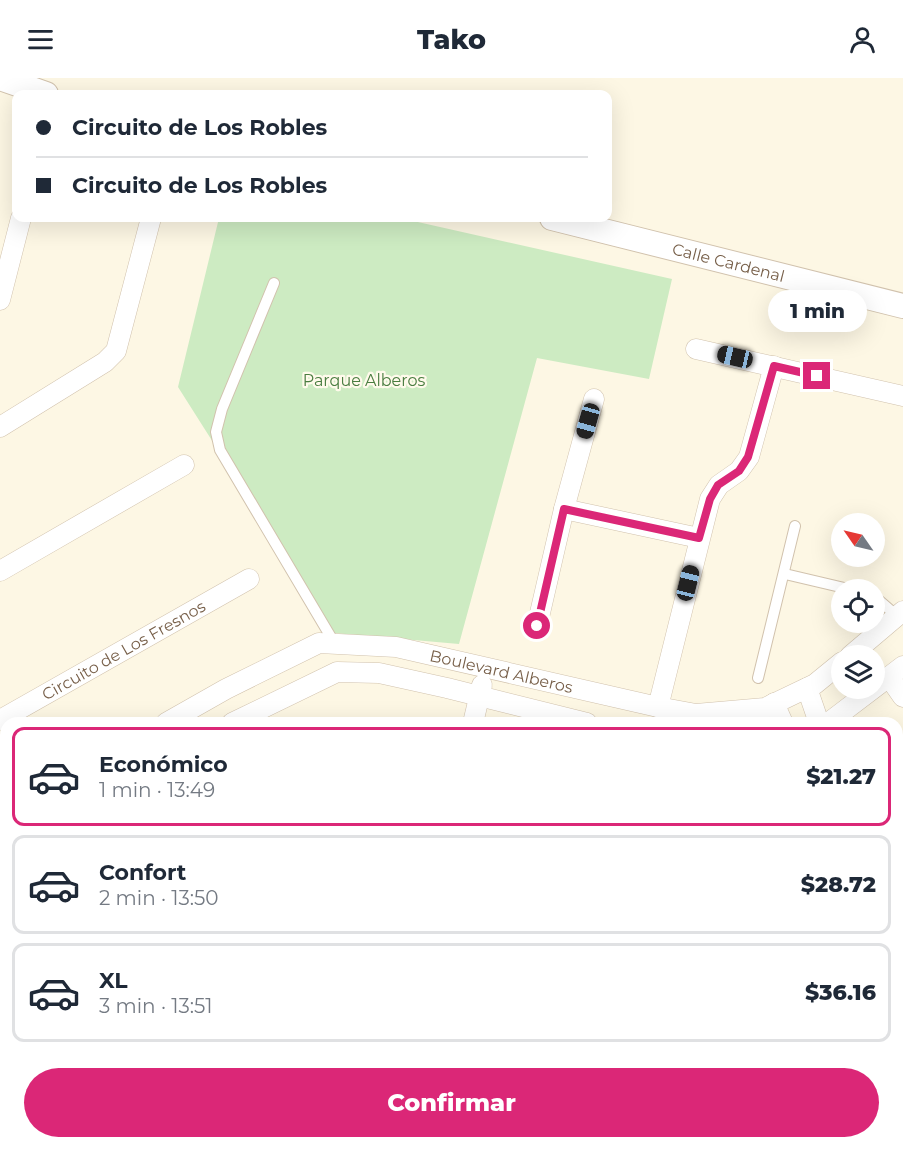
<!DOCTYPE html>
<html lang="es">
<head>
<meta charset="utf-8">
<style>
	:root { --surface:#fff; --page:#f6f6f7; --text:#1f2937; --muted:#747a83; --line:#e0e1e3; --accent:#db2777 }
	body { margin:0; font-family:Montserrat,sans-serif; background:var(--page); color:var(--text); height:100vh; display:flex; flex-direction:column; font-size:22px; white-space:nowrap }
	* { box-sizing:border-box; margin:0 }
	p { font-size:20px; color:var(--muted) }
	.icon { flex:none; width:33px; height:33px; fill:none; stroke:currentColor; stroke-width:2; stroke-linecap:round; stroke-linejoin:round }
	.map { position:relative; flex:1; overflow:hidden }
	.panel { position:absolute; left:0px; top:639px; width:903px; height:432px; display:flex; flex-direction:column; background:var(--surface); border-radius:18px 18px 0 0; box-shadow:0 6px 24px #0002 }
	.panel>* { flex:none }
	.top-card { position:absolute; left:12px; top:12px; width:600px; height:132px; border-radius:12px; box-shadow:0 6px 24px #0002; display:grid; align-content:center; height:132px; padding:0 24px; background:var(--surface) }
	.needle { width:39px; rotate:304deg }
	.tools { position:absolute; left:831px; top:435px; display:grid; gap:12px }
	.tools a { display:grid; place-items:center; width:54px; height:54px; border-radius:50%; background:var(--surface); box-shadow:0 6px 24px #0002; font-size:30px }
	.end { position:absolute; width:27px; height:27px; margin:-14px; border:8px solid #db2777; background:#fff; box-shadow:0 0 0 3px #fff }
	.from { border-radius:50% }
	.bubble { position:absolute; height:42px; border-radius:21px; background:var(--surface); box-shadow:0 6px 24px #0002; font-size:20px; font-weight:800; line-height:42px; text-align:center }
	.car { position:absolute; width:18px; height:36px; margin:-18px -9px; border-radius:8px; box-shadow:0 0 4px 2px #0007; background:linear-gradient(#222 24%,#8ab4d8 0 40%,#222 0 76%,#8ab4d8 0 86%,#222 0) }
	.top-card b { display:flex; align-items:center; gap:21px; height:57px; font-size:22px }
	.top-card b+b { border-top:2px solid var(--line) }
	.top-card i { width:15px; height:15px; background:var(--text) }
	ul { padding:10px 0 0; list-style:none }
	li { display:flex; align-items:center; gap:18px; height:99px; margin:0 12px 9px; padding:0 12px; border:3px solid var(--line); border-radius:12px }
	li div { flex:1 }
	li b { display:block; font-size:22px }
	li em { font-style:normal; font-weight:800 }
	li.current { border-color:var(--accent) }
	li>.icon { width:54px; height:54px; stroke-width:1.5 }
	.button { display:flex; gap:12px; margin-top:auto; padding:12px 24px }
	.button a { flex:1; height:69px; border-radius:36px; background:var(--accent); color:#fff; font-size:24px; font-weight:800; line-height:69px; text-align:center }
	header { display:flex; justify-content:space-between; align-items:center; height:78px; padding:0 24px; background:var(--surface); font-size:27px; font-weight:800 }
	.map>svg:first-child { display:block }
	.green { fill:#cdebc2 }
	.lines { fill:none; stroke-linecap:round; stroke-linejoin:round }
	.service-casing { stroke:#d1c2ad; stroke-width:12 }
	.minor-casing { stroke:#d1c2ad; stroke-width:21 }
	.tertiary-casing { stroke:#d1c2ad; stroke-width:26 }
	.service { stroke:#fff; stroke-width:10 }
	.minor { stroke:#fff; stroke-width:20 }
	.tertiary { stroke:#fff; stroke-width:24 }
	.route { stroke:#db2777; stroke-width:8 }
	.labels { text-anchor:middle; stroke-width:4.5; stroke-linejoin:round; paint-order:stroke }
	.street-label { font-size:16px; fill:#775f49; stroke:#fffaeb }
	.park-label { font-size:16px; fill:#4a7d40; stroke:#fffaeb }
</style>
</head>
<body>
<header><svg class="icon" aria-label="menu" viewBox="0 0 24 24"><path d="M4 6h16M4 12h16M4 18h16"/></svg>Tako<svg class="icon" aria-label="person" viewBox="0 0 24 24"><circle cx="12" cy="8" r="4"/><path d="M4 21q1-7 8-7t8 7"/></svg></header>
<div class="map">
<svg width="903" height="1071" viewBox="0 0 903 1071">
	<rect width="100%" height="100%" fill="#fdf7e4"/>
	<!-- green -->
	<path class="green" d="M 219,140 L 400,140 L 672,201 L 649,301 L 537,280 L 459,566 L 334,555 L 178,309 Z"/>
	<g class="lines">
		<defs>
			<g id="service">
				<path d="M 274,205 L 222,331 L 216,354 L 220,372 L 335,566"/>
				<path d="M 785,496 L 853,512"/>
				<path d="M 874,518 L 897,538"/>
				<path d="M 758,600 L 795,448"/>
			</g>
			<g id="minor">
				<path d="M 0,222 L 21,140"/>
				<path d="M 696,271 L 903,318"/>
				<path d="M 0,349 L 105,284 L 116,273 L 151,140"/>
				<path d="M 564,431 L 699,460"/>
				<path d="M 0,493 L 184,387"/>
				<path d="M 537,548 L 564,431 L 594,321"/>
				<path d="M 850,578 L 903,533"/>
				<path d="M 889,599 L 903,619"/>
				<path d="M 807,610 L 819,645"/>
				<path d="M 774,625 L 783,645"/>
				<path d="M 658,629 L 710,421 L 719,407 L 739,393 L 749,379 L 774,288"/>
				<path id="s1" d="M 0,642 L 249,501"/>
				<path id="s2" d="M 166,645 L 226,611 L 319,565 L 396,569 L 658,629 L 696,636 L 765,630 L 815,606 L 842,584"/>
				<path d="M 232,645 L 337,594 L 379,595 L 447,610 L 587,645"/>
				<path d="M 473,645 L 482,607"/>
				<path d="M 828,645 L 903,588"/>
				<path d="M 0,736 L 6,733"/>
				<path d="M 0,772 L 6,769"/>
				<path d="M 897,864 L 903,866"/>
				<path d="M 0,972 L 6,973"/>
				<path d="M 897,1004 L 903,1007"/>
				<path d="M 693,1065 L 708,1071"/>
				<path d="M 289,1071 L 291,1065"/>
				<path d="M 348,1071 L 349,1065"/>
				<path d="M 743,1071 L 746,1065"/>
				<path d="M 770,1071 L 773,1065"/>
			</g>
			<g id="tertiary">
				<path d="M 0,0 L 46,16"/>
				<path id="s3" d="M 552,140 L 903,228"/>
			</g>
		</defs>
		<!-- service casing -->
		<use href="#service" class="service-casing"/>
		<!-- minor casing -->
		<use href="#minor" class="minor-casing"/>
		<!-- tertiary casing -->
		<use href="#tertiary" class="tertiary-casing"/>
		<!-- service -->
		<use href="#service" class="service"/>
		<!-- minor -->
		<use href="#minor" class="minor"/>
		<!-- tertiary -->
		<use href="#tertiary" class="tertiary"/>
	</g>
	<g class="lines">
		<!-- route -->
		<path class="route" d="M 537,548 L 564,431 L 699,460 L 710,421 L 718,407 L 739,393 L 748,379 L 774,288 L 817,298"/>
	</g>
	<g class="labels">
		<!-- street labels -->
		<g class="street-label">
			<text dy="6" stroke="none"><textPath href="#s3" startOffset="182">Calle Cardenal</textPath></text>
			<text dy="6" stroke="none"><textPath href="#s1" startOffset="142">Circuito de Los Fresnos</textPath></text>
			<text dy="6" stroke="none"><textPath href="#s2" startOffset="358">Boulevard Alberos</textPath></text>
		</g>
		<!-- park labels -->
		<g class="park-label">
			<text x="364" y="308">Parque Alberos</text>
		</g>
	</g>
</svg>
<div class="tools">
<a><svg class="needle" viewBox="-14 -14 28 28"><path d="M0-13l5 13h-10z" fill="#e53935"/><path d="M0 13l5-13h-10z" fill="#747a83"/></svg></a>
<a><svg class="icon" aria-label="locate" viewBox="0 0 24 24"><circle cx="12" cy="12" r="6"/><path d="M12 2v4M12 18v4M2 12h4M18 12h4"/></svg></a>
<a><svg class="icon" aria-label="layers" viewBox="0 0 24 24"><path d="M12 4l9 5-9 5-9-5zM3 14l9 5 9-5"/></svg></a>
</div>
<i class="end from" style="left:537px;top:548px"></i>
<i class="end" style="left:817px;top:298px"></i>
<div class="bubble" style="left:768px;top:212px;width:99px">1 min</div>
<i class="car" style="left:735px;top:279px;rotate:283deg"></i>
<i class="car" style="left:588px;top:343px;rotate:196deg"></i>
<i class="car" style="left:688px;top:505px;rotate:14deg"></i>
<div class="top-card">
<b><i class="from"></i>Circuito de Los Robles</b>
<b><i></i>Circuito de Los Robles</b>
</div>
<section class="panel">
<ul>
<li class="current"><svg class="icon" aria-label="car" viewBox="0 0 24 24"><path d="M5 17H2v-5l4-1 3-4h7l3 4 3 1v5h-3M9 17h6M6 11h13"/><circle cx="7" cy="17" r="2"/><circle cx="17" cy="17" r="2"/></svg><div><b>Económico</b><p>1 min · 13:49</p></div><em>$21.27</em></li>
<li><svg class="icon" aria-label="car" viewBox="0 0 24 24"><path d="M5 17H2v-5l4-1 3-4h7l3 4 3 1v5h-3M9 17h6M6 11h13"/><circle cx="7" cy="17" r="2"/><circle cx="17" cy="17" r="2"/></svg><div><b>Confort</b><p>2 min · 13:50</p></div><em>$28.72</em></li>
<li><svg class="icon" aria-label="car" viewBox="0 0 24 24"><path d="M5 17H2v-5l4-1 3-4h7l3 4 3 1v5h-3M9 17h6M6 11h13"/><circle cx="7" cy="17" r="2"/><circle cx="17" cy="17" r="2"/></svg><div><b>XL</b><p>3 min · 13:51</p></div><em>$36.16</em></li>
</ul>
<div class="button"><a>Confirmar</a></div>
</section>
</div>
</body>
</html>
